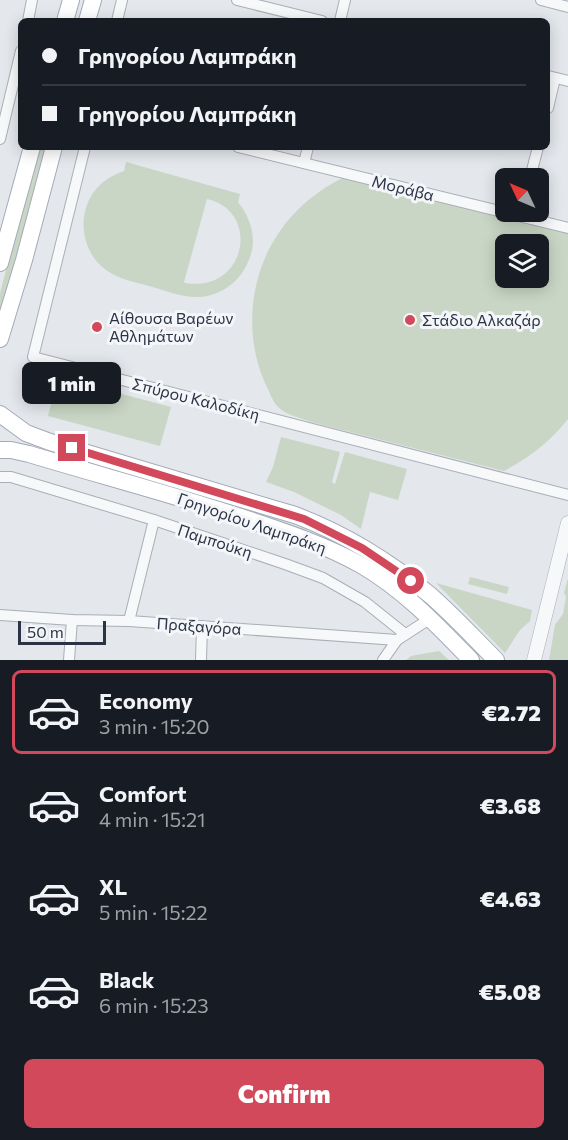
<!DOCTYPE html>
<html lang="en">
<head>
<meta charset="utf-8">
<style>
	:root { --surface:#171b24; --page:#20242c; --text:#f1f3f6; --muted:#9ea1a6; --line:#363941; --accent:#d1495b }
	body { margin:0; font-family:Commissioner,sans-serif; background:var(--page); color:var(--text); height:100vh; display:flex; flex-direction:column; font-size:22px; white-space:nowrap }
	* { box-sizing:border-box; margin:0 }
	p { font-size:20px; color:var(--muted) }
	.icon { flex:none; width:33px; height:33px; fill:none; stroke:currentColor; stroke-width:2; stroke-linecap:round; stroke-linejoin:round }
	.map { position:relative; height:660px; overflow:hidden }
	.panel { display:flex; flex-direction:column; background:var(--surface); flex:1 }
	.panel>* { flex:none }
	.guide { position:absolute; left:18px; top:18px; width:532px; height:132px; border-radius:9px; box-shadow:0 3px 15px #0003; display:grid; align-content:center; height:132px; padding:0 24px; background:var(--surface) }
	.needle { width:39px; rotate:314deg }
	.tools { position:absolute; left:495px; top:168px; display:grid; gap:12px }
	.tools a { display:grid; place-items:center; width:54px; height:54px; border-radius:9px; background:var(--surface); box-shadow:0 3px 15px #0003; font-size:30px }
	.scale { position:absolute; left:18px; bottom:15px; width:88px; box-sizing:border-box; padding-left:6px; border:3px solid #2b3445; border-top:0; font-size:16px; line-height:21px; white-space:nowrap; color:#2b3445; -webkit-text-stroke:4px #f4f6f9; paint-order:stroke }
	.end { position:absolute; width:27px; height:27px; margin:-14px; border:8px solid #d1495b; background:#fff; box-shadow:0 0 0 3px #fff }
	.from { border-radius:50% }
	.bubble { position:absolute; height:42px; border-radius:9px; background:var(--surface); box-shadow:0 3px 15px #0003; font-size:20px; font-weight:800; line-height:42px; text-align:center }
	.guide b { display:flex; align-items:center; gap:21px; height:57px; font-size:22px }
	.guide b+b { border-top:2px solid var(--line) }
	.guide i { width:15px; height:15px; background:var(--text) }
	ul { padding:10px 0 0; list-style:none }
	li { display:flex; align-items:center; gap:18px; height:84px; margin:0 12px 9px; padding:0 12px; border:3px solid transparent; border-radius:9px }
	li div { flex:1 }
	li b { display:block; font-size:22px }
	li em { font-style:normal; font-weight:800 }
	li.current { border-color:var(--accent) }
	li>.icon { width:54px; height:54px; stroke-width:1.5 }
	.button { display:flex; gap:12px; margin-top:auto; padding:12px 24px }
	.button a { flex:1; height:69px; border-radius:9px; background:var(--accent); color:#fff; font-size:24px; font-weight:800; line-height:69px; text-align:center }
	.map>svg:first-child { display:block }
	.green { fill:#c9d6c5; fill-rule:evenodd }
	.lines { fill:none; stroke-linecap:round; stroke-linejoin:round }
	.minor-casing { stroke:#a9aeb7; stroke-width:12 }
	.tertiary-casing { stroke:#a9aeb7; stroke-width:15 }
	.primary-casing { stroke:#a3abb8; stroke-width:18 }
	.minor { stroke:#f7f8fa; stroke-width:10 }
	.tertiary { stroke:#f7f8fa; stroke-width:14 }
	.primary { stroke:#fff; stroke-width:16 }
	.route { stroke:#d1495b; stroke-width:8 }
	.poi-dot { fill:#d1495b; stroke:#f4f6f9; stroke-width:2 }
	.labels { text-anchor:middle; stroke-width:6; stroke-linejoin:round; paint-order:stroke }
	.street-label { font-size:16px; fill:#2b3445; stroke:#f4f6f9 }
	.poi-label { font-size:16px; fill:#2b3445; stroke:#f4f6f9; text-anchor:start }
</style>
</head>
<body>
<div class="map">
<svg width="568" height="660" viewBox="0 0 568 660">
	<rect width="100%" height="100%" fill="#e4e7ec"/>
	<!-- green -->
	<g class="green">
		<path d="M 39,147 L 46,147 L 0,315 L 0,293 Z"/>
		<path d="M 126,162 L 240,194 L 238,202 C 252,220 258,241 248,262 C 239,284 217,298 194,297 C 179,296 163,290 149,286 C 134,282 118,279 106,270 C 80,251 76,212 97,188 C 104,180 113,175 124,171 ZM 207,199 C 261,211 247,293 185,283 L 184,282 Z"/>
		<path d="M 346,176 L 568,233 L 568,419 C 550,442 530,457 504,471 L 311,422 C 301,418 286,415 278,407 C 272,401 269,390 265,383 C 244,336 249,277 278,234 C 295,208 318,190 346,176 ZM 506,244 L 538,244 L 538,278 L 506,278 Z"/>
		<path d="M 58,377 L 171,407 L 160,446 L 48,416 Z"/>
		<path d="M 281,437 L 340,452 L 332,482 L 335,484 L 345,452 L 407,469 L 398,500 L 370,492 L 361,529 L 341,515 L 294,492 L 266,482 L 273,467 Z"/>
		<path d="M 470,577 L 509,587 L 507,594 L 468,584 Z"/>
		<path d="M 568,578 L 568,660 L 549,660 L 555,625 L 563,614 L 566,597 L 564,593 Z"/>
		<path d="M 436,583 L 532,610 L 530,621 L 520,630 L 505,653 Z"/>
		<path d="M 439,651 L 449,660 L 406,660 L 411,656 Z"/>
	</g>
	<g class="lines">
		<defs>
			<g id="minor">
				<path d="M 237,0 L 322,21"/>
				<path d="M 541,0 L 568,7"/>
				<path d="M 28,21 L 32,0"/>
				<path d="M 117,21 L 122,0"/>
				<path d="M 340,21 L 345,0"/>
				<path d="M 548,76 L 568,81"/>
				<path d="M 548,108 L 555,78"/>
				<path d="M 0,139 L 21,51"/>
				<path d="M 85,147 L 33,357 L 568,495"/>
				<path d="M 238,147 L 568,228"/>
				<path d="M 304,163 L 308,147"/>
				<path d="M 530,178 L 538,147"/>
				<path d="M 0,477 L 11,477 L 154,520 L 285,564 L 323,578 L 365,602 L 405,634"/>
				<path d="M 0,615 L 72,620 L 129,621 L 397,640"/>
				<path d="M 129,621 L 154,520"/>
				<path d="M 69,660 L 72,620"/>
				<path d="M 201,660 L 202,626"/>
				<path d="M 383,660 L 397,640 L 431,618"/>
			</g>
			<path id="tertiary" d="M 534,660 L 568,523"/>
			<g id="primary">
				<path d="M 65,21 L 71,0"/>
				<path d="M 87,21 L 93,0"/>
				<path d="M 0,263 L 32,147"/>
				<path d="M 0,339 L 24,260 L 54,147"/>
				<path d="M 0,414 L 26,433 L 50,442 L 295,515 C 343,533 390,562 430,595 C 453,615 474,638 496,660"/>
				<path d="M 0,450 L 11,450 L 29,454 C 102,476 175,495 247,519 C 286,532 325,545 361,565 C 404,590 437,625 471,660"/>
			</g>
		</defs>
		<!-- minor casing -->
		<use href="#minor" class="minor-casing"/>
		<!-- tertiary casing -->
		<use href="#tertiary" class="tertiary-casing"/>
		<!-- primary casing -->
		<use href="#primary" class="primary-casing"/>
		<!-- minor -->
		<use href="#minor" class="minor"/>
		<!-- tertiary -->
		<use href="#tertiary" class="tertiary"/>
		<!-- primary -->
		<use href="#primary" class="primary"/>
	</g>
	<g class="lines">
		<!-- route -->
		<path class="route" d="M 72,448 L 304,519 L 362,548 L 411,581"/>
	</g>
	<!-- markers -->
	<g class="poi-dot">
		<circle cx="410" cy="320" r="6"/>
		<circle cx="97" cy="327" r="6"/>
	</g>
	<g class="labels">
		<!-- street labels -->
		<g class="street-label">
			<text transform="translate(403 188) rotate(14)" y="6">Μοράβα</text>
			<text transform="translate(196 399) rotate(14)" y="6">Σπύρου Καλοδίκη</text>
			<text transform="translate(252 523) rotate(19)" y="6">Γρηγορίου Λαμπράκη</text>
			<text transform="translate(215 541) rotate(18)" y="6">Παμπούκη</text>
			<text transform="translate(199 626) rotate(4)" y="6">Πραξαγόρα</text>
		</g>
		<!-- poi labels -->
		<g class="poi-label">
			<text x="109" y="324">Αίθουσα Βαρέων<tspan x="109" dy="18">Αθλημάτων</tspan></text>
			<text x="422" y="326">Στάδιο Αλκαζάρ</text>
		</g>
	</g>
</svg>
<div class="tools">
<a><svg class="needle" viewBox="-14 -14 28 28"><path d="M0-13l5 13h-10z" fill="#e53935"/><path d="M0 13l5-13h-10z" fill="#9ea1a6"/></svg></a>
<a><svg class="icon" aria-label="layers" viewBox="0 0 24 24"><path d="M12 4l9 5-9 5-9-5zM3 14l9 5 9-5"/></svg></a>
</div>
<div class="scale">50 m</div>
<i class="end from" style="left:411px;top:581px"></i>
<i class="end" style="left:72px;top:448px"></i>
<div class="bubble" style="left:22px;top:362px;width:99px">1 min</div>
<div class="guide">
<b><i class="from"></i>Γρηγορίου Λαμπράκη</b>
<b><i></i>Γρηγορίου Λαμπράκη</b>
</div>
</div>
<section class="panel">
<ul>
<li class="current"><svg class="icon" aria-label="car" viewBox="0 0 24 24"><path d="M5 17H2v-5l4-1 3-4h7l3 4 3 1v5h-3M9 17h6M6 11h13"/><circle cx="7" cy="17" r="2"/><circle cx="17" cy="17" r="2"/></svg><div><b>Economy</b><p>3 min · 15:20</p></div><em>€2.72</em></li>
<li><svg class="icon" aria-label="car" viewBox="0 0 24 24"><path d="M5 17H2v-5l4-1 3-4h7l3 4 3 1v5h-3M9 17h6M6 11h13"/><circle cx="7" cy="17" r="2"/><circle cx="17" cy="17" r="2"/></svg><div><b>Comfort</b><p>4 min · 15:21</p></div><em>€3.68</em></li>
<li><svg class="icon" aria-label="car" viewBox="0 0 24 24"><path d="M5 17H2v-5l4-1 3-4h7l3 4 3 1v5h-3M9 17h6M6 11h13"/><circle cx="7" cy="17" r="2"/><circle cx="17" cy="17" r="2"/></svg><div><b>XL</b><p>5 min · 15:22</p></div><em>€4.63</em></li>
<li><svg class="icon" aria-label="car" viewBox="0 0 24 24"><path d="M5 17H2v-5l4-1 3-4h7l3 4 3 1v5h-3M9 17h6M6 11h13"/><circle cx="7" cy="17" r="2"/><circle cx="17" cy="17" r="2"/></svg><div><b>Black</b><p>6 min · 15:23</p></div><em>€5.08</em></li>
</ul>
<div class="button"><a>Confirm</a></div>
</section>
</body>
</html>
